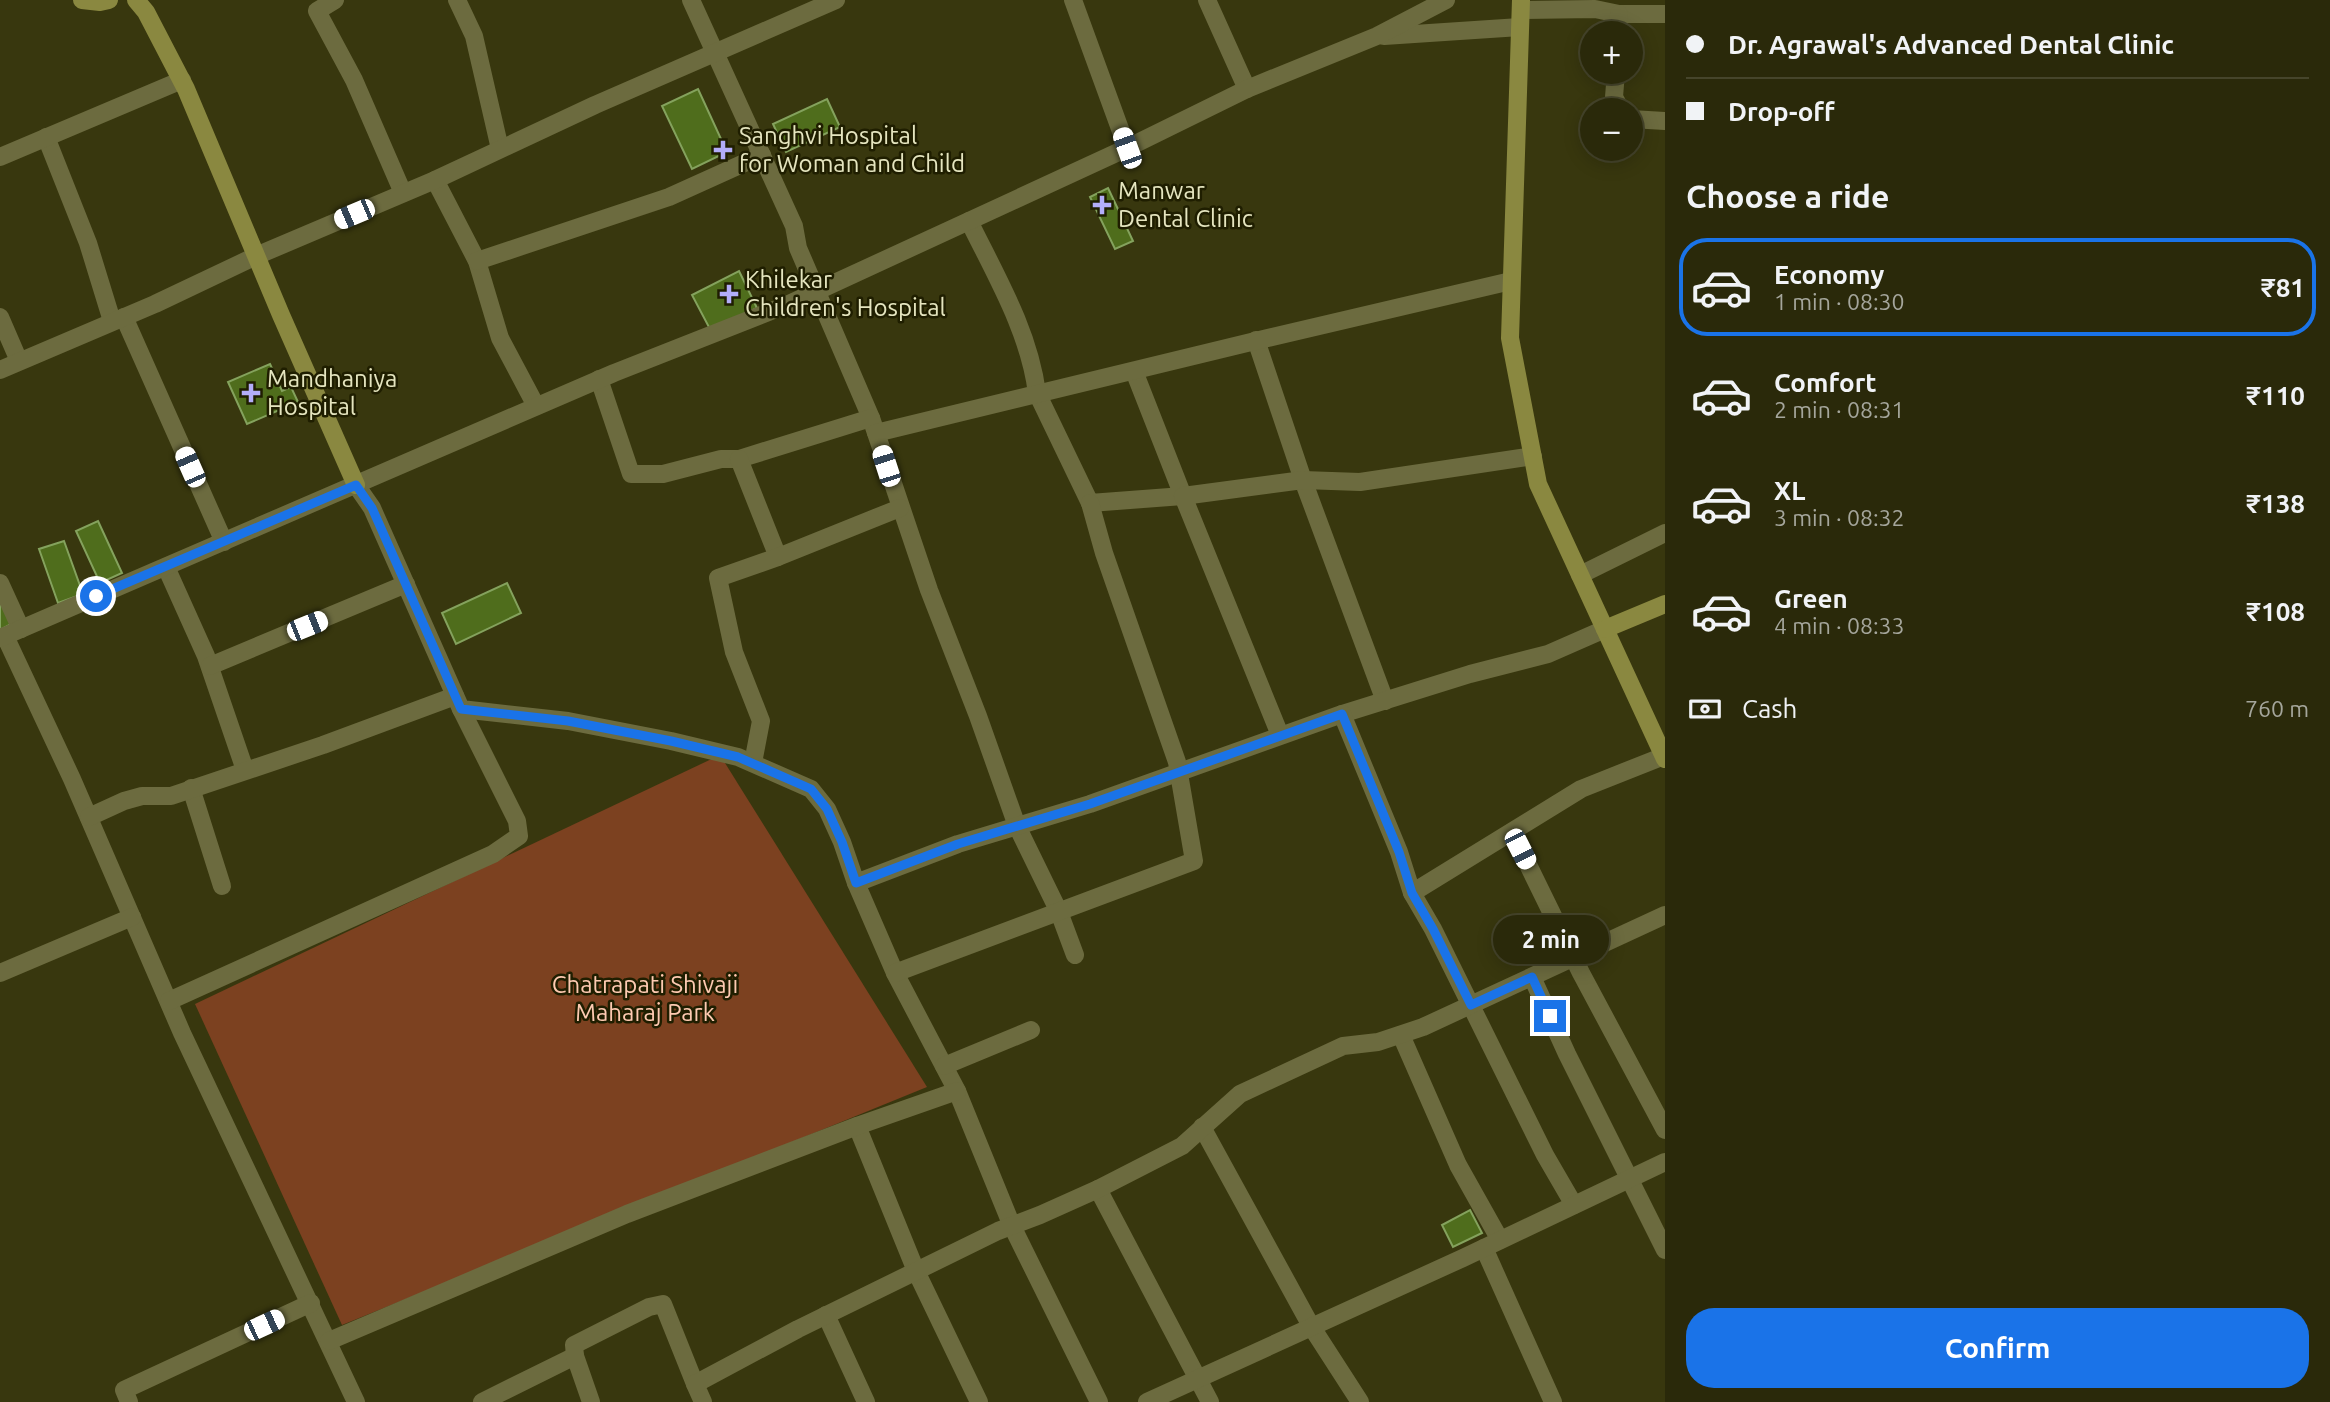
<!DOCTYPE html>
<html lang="en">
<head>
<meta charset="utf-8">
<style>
	:root { --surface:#2a290a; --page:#323113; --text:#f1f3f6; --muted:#a5a69c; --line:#46452b; --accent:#1a73e8 }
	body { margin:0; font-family:Ubuntu,sans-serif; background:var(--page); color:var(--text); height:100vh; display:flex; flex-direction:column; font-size:26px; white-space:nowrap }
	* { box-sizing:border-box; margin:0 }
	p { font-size:23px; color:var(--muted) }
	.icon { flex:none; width:38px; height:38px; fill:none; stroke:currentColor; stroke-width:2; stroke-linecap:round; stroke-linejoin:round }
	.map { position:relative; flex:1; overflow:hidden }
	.sheet { display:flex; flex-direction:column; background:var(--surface); width:665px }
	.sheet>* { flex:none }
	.banner { display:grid; align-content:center; height:154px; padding:0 21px; background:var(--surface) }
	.controls { position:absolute; left:1580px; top:21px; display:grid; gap:14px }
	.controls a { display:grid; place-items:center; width:63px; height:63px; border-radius:50%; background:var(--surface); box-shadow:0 4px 18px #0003,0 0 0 2px var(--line); font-size:35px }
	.end { position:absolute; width:32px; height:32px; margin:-16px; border:9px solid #1a73e8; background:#fff; box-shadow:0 0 0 4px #fff }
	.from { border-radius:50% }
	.bubble { position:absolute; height:49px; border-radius:24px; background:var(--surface); box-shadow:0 4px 18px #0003,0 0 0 2px var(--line); font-size:23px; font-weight:700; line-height:49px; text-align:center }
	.car { position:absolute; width:21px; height:42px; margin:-21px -10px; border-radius:9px; box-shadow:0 0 5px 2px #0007; background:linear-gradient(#fff 24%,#345 0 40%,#fff 0 76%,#345 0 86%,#fff 0) }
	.banner b { display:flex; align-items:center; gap:24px; height:66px; font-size:26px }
	.banner b+b { border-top:2px solid var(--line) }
	.banner i { width:18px; height:18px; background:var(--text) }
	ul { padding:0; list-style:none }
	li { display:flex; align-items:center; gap:21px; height:98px; margin:0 14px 10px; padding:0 7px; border:4px solid transparent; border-radius:28px }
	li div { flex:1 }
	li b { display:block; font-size:26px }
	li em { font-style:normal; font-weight:700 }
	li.selected { border-color:var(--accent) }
	li>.icon { width:63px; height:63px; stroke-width:1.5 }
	h2 { padding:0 21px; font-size:32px; line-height:84px }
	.pay { display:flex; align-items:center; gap:18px; height:77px; padding:0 21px; font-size:26px }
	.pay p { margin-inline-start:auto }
	.cta { display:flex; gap:14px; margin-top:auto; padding:14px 21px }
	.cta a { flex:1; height:80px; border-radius:28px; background:var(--accent); color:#fff; font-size:28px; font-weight:700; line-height:80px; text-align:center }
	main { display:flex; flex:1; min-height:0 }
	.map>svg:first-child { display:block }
	.green { fill:#7c4120 }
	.building { fill:#4f6d1c; stroke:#84a25d; stroke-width:2 }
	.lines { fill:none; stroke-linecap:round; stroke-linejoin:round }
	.street { stroke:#6c6b3f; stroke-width:18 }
	.secondary { stroke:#8a8840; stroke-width:18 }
	.route { stroke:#1a73e8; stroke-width:9 }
	.poi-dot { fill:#b3adf9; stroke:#1f1e00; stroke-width:2.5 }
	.labels { text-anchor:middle; stroke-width:5; stroke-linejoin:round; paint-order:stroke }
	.poi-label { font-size:24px; fill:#e5e5bf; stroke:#1f1e00; text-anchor:start }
	.park-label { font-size:24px; fill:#fecab1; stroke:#1f1e00 }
</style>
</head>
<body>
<main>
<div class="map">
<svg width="1665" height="1402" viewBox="0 0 1665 1402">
	<rect width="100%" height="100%" fill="#38370e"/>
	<!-- green -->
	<path class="green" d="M 720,755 L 927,1087 L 342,1325 L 195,1004 Z"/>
	<!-- building -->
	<g class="building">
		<path d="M 698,89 L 727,152 L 692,169 L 662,106 Z"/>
		<path d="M 827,99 L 840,127 L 786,152 L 773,124 Z"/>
		<path d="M 1108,188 L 1133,241 L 1115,249 L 1090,197 Z"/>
		<path d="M 739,271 L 757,308 L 711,331 L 692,295 Z"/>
		<path d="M 270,364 L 282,391 L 291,387 L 298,402 L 247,424 L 228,382 Z"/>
		<path d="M 98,521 L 122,573 L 100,583 L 76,531 Z"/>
		<path d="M 64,541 L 83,594 L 58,603 L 39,549 Z"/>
		<path d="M 507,583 L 521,613 L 456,644 L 442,613 Z"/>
		<path d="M 0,590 L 17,621 L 0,630 Z"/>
		<path d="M 1470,1210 L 1482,1233 L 1453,1247 L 1442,1225 Z"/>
	</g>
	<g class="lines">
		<!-- street -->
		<g class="street">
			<path d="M 335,0 L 317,11 L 354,80 L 403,193"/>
			<path d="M 457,0 L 474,36 L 500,149"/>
			<path d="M 691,0 L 794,226 L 798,248 L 871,418 L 929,590 L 978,716 L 1017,826 L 1059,912 L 1075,955"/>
			<path d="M 1073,0 L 1127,148"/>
			<path d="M 1207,0 L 1247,89"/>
			<path d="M 1521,10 L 1595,9 L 1619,14 L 1665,14"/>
			<path d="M 1618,33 L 1619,14"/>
			<path d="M 1384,36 L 1520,27"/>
			<path d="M 1616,72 L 1614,97 L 1621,110"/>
			<path d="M 1631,119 L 1665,121"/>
			<path d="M 46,137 L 88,243 L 112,321"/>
			<path d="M 0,157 L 182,80"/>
			<path d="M 435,180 L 477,261 L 500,338 L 536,406"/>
			<path d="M 969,221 C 996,276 1029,331 1037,393 L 1090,503 L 1183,496 L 1134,371"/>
			<path d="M 477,261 L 669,197 L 762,155"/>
			<path d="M 0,317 L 19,361"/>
			<path d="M 124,317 L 224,542"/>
			<path d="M 1256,340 L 1303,480 L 1385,701"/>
			<path d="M 0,370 L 155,304 L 256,256 L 435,180 L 595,105 L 836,0"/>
			<path d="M 599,379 L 631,474 L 663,474 L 721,459 L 739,459 L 871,418"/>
			<path d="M 876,433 C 1087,381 1299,330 1511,281"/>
			<path d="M 739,459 L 778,557"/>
			<path d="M 356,485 L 372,508 L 461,709 L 568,721 L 671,741 L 738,757 L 811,789 L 827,809 L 842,842 L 856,883 L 958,844 L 1090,804 L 1342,714 L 1470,674 L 1548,654 L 1605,629"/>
			<path d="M 166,567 L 206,656 L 245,770"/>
			<path d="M 1580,575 L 1665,533"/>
			<path d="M 0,583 L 21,629"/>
			<path d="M 5,636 L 72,779 L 182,1033 L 356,1402"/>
			<path d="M 0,638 L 614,373 L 789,304 L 1127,148 L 1247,89 L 1377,36 L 1446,0"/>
			<path d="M 210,666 L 406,584"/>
			<path d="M 1342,714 L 1399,852 L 1412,893"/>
			<path d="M 1280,735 L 1183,496 L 1303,480 L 1360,482 L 1533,456"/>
			<path d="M 753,763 L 761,721 L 734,652 L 718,578 L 778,557 L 900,508"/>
			<path d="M 191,788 L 222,886"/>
			<path d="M 89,817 L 124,801 L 142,796 L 171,796 L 323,745 L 455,696"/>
			<path d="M 1512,832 L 1581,973 L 1665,1130"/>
			<path d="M 856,883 L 895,973 L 957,1091 L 1012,1226 L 1099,1402"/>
			<path d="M 0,973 L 132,917"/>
			<path d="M 895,973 L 1194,861 L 1177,762 L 1104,553 L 1090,503"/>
			<path d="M 1532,977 L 1567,1054 L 1665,1250"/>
			<path d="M 169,1001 L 493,854 L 519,836 L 517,821 L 461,709"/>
			<path d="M 1401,1035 L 1458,1165 L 1500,1240"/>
			<path d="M 944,1066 L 1031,1030"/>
			<path d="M 857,1126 L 916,1271 L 979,1402"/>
			<path d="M 1202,1127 L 1311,1326 L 1360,1402"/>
			<path d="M 1098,1189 L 1210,1402"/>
			<path d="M 1574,1205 L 1545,1155 L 1433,929 L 1412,893 L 1581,789 L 1664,756"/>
			<path d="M 1484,1248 L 1553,1402"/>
			<path d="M 826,1315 L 866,1402"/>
			<path d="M 329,1341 L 627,1214 L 857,1126 L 957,1091"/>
			<path d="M 129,1402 L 124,1390 L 311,1303"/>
			<path d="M 482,1402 L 575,1356"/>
			<path d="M 591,1402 L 575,1356 L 574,1345 L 649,1307 L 663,1304 L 695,1384"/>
			<path d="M 703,1402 L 695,1384 L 798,1329 L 998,1231 L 1040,1215 L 1098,1189 L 1182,1146 L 1240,1094 L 1343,1046 L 1378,1042 L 1423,1027 L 1665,915"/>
			<path d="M 1147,1402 L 1463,1258 L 1665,1162"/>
		</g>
		<!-- secondary -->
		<g class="secondary">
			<path d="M 82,0 L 100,2 L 109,0"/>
			<path d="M 136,0 L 146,12 L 186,89 L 281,315 L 356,485"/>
			<path d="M 1521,0 L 1510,338 L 1538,484 L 1665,759"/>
			<path d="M 1605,629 L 1665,604"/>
		</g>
	</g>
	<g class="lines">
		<!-- route -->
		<path class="route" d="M 96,596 L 356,485 L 372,508 L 461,709 L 568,721 L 671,741 L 738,757 L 811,789 L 827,809 L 842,842 L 856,883 L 958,844 L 1090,804 L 1342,714 L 1399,852 L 1412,893 L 1433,929 L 1471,1005 L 1532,977 L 1550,1016"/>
	</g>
	<!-- markers -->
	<g class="poi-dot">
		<path d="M719.5 139.5h7v7h7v7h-7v7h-7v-7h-7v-7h7z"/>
		<path d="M1098.5 194.5h7v7h7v7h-7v7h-7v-7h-7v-7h7z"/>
		<path d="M725.5 283.5h7v7h7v7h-7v7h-7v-7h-7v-7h7z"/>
		<path d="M247.5 382.5h7v7h7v7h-7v7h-7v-7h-7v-7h7z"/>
	</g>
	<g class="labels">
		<!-- poi labels -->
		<g class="poi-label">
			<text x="739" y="144">Sanghvi Hospital<tspan x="739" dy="28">for Woman and Child</tspan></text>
			<text x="1118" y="199">Manwar<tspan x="1118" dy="28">Dental Clinic</tspan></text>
			<text x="745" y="288">Khilekar<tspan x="745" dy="28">Children's Hospital</tspan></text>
			<text x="267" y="387">Mandhaniya<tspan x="267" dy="28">Hospital</tspan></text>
		</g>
		<!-- park labels -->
		<g class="park-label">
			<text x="645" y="993">Chatrapati Shivaji<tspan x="645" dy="28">Maharaj Park</tspan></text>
		</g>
	</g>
</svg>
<div class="controls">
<a>+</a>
<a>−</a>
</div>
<i class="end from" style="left:96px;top:596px"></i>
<i class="end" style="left:1550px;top:1016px"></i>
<div class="bubble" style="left:1493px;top:915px;width:116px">2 min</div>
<i class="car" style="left:1127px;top:148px;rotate:340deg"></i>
<i class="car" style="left:354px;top:214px;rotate:247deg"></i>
<i class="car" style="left:886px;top:466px;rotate:342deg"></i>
<i class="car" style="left:190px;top:467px;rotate:336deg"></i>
<i class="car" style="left:307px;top:626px;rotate:68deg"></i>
<i class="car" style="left:1520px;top:849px;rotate:153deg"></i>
<i class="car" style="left:264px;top:1325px;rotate:65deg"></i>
</div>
<section class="sheet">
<div class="banner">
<b><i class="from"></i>Dr. Agrawal's Advanced Dental Clinic</b>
<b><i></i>Drop-off</b>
</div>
<h2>Choose a ride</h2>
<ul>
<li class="selected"><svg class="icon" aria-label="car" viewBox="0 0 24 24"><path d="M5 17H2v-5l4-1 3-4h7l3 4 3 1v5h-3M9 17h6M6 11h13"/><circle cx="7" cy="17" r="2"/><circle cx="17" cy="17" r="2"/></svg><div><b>Economy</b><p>1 min · 08:30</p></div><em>₹81</em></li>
<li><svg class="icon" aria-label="car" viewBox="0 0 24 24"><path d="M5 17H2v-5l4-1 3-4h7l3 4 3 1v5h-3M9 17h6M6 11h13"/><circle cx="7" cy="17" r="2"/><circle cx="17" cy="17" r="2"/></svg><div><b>Comfort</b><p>2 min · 08:31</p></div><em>₹110</em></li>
<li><svg class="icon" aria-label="car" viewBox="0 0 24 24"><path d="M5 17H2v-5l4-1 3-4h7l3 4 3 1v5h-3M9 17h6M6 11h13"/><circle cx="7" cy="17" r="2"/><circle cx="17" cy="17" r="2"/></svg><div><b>XL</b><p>3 min · 08:32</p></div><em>₹138</em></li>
<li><svg class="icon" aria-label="car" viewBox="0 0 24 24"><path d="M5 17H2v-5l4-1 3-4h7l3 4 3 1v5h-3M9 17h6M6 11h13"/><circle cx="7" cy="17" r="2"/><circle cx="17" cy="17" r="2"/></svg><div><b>Green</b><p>4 min · 08:33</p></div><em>₹108</em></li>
</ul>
<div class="pay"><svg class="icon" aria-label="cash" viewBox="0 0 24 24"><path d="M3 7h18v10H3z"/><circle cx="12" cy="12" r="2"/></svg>Cash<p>760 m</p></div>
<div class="cta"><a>Confirm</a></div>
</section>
</main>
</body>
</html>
